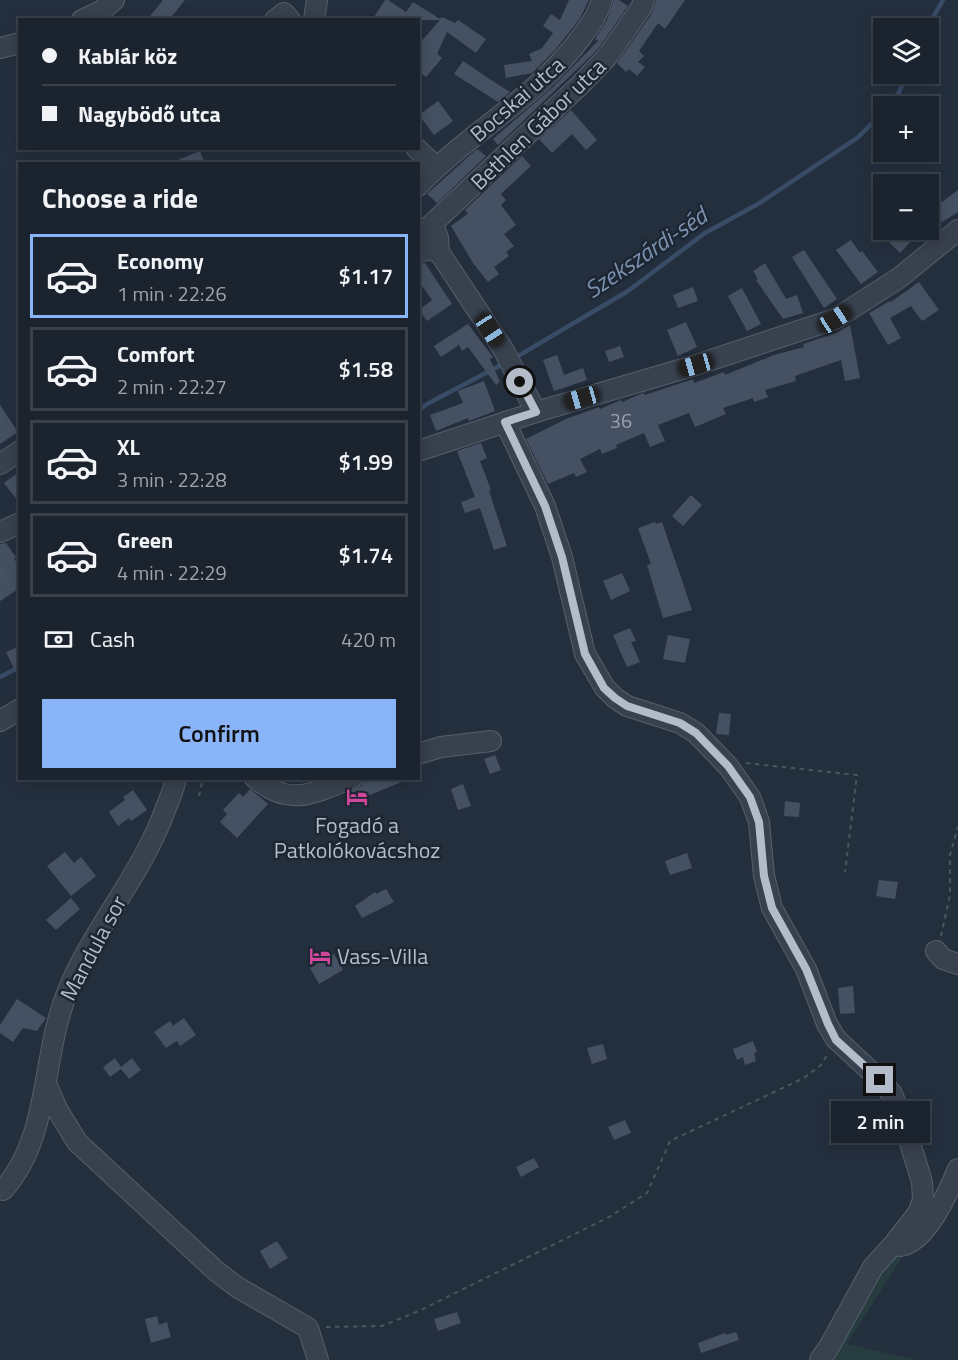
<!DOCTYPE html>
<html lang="en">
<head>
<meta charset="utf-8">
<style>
	:root { --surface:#1b232e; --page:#242b36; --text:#f1f3f6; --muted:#a0a4aa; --line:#39404a; --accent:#8ab4f8 }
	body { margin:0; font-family:"Titillium Web",sans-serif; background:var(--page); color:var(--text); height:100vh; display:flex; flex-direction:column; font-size:22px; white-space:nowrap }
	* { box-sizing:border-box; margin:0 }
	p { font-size:20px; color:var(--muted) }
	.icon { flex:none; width:33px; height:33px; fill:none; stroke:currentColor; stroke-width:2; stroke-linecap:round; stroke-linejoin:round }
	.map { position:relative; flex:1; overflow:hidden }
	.side { position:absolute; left:18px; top:162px; width:402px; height:618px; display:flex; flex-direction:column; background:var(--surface); border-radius:0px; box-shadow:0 3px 15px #0003,0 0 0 2px var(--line) }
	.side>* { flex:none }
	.top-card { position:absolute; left:18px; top:18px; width:402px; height:132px; border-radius:0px; box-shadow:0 3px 15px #0003,0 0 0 2px var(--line); display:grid; align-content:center; height:132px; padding:0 24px; background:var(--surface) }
	.fabs { position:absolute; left:873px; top:18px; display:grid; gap:12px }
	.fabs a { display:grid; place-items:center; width:66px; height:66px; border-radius:0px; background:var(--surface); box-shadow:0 3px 15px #0003,0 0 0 2px var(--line); font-size:30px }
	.end { position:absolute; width:27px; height:27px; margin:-14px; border:8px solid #b4bcc9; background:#111; box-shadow:0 0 0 3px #111 }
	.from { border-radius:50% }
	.bubble { position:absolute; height:42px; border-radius:0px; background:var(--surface); box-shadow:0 3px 15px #0003,0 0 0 2px var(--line); font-size:20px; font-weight:600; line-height:42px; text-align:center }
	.car { position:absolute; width:18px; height:36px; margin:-18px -9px; border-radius:8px; box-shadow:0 0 4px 2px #0007; background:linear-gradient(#222 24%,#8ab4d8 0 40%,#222 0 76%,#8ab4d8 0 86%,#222 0) }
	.top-card b { display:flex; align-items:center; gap:21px; height:57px; font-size:22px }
	.top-card b+b { border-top:2px solid var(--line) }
	.top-card i { width:15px; height:15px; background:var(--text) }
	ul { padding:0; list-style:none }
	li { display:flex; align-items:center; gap:18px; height:84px; margin:0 12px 9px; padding:0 12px; border:3px solid var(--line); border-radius:0px }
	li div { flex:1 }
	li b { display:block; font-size:22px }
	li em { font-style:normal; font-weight:600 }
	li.current { border-color:var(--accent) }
	li>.icon { width:54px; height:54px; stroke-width:1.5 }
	h2 { padding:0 24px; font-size:27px; line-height:72px }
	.pay { display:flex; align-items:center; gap:15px; height:66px; padding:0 24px; font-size:22px }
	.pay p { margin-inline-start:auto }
	.primary-button { display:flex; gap:12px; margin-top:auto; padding:12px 24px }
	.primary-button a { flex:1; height:69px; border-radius:0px; background:var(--accent); color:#111; font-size:24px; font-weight:600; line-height:69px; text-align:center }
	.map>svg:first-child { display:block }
	.green { fill:#263c3f }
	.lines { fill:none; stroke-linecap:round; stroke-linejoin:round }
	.stream { stroke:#394c67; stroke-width:4.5 }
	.building { fill:#455162 }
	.minor-casing { stroke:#565f6c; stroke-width:22 }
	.path { stroke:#44595c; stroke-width:2; stroke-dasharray:4.5 4.5; stroke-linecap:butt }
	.minor { stroke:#38414e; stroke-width:20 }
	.route { stroke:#b4bcc9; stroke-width:8 }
	.labels { text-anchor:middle; stroke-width:5; stroke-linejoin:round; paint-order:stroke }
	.number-label { font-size:20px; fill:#98a1af }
	.street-label { font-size:22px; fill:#b4bcc9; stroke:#1d2633 }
	.poi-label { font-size:22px; fill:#b4bcc9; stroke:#1d2633 }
	.water-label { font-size:24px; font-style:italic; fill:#7c92b1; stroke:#1d2633 }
</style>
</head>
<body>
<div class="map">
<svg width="958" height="1360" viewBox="0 0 958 1360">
	<rect width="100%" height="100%" fill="#242f3e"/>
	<!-- green -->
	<path class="green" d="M 891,1253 L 904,1254 L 847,1344 L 917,1360 L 826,1360 Z"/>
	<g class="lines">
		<!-- stream -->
		<g class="stream">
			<path d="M 927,28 L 943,0"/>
			<path d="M 889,106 L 895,101 L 907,74"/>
			<path d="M 513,359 L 628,291 L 705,233 L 758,204 L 857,138 L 884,112"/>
			<path d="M 418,411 L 427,404 L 505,363"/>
			<path d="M 0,677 L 19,667"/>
		</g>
	</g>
	<!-- building -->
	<g class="building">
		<path d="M 163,0 L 185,0 L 169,20 L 147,20 Z"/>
		<path d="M 385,0 L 388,0 L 406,12 L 413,2 L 440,19 L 442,17 L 455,23 L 458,20 L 486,39 L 476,53 L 447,32 L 437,54 L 442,58 L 426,77 L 418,71 L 418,45 L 440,20 L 372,20 Z"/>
		<path d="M 569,0 L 589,0 L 579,20 L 555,50 L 532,73 L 506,78 L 504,65 L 532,61 L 529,54 L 542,48 L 553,33 L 543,26 L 551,14 L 560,20 Z"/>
		<path d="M 614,0 L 619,0 L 628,6 L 598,49 L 498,145 L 493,139 L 553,87 L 598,41 L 595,39 L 607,20 Z"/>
		<path d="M 656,0 L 685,0 L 665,29 L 658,23 L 639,51 L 644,56 L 638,62 L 645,67 L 637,76 L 629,69 L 626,72 L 617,63 L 651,15 Z"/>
		<path d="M 463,61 L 491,80 L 510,92 L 498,102 L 454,74 Z"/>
		<path d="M 438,101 L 453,121 L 434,135 L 419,115 Z"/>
		<path d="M 571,110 L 597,140 L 586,150 L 572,134 L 552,153 L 539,139 Z"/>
		<path d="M 477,149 L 486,156 L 437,203 L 427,194 Z"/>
		<path d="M 200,151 L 205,164 L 170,164 L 170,163 Z"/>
		<path d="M 522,156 L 531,166 L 501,194 L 506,200 L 501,205 L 516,225 L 504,234 L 514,246 L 506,252 L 509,256 L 494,267 L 499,274 L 488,282 L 473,263 L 451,226 L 468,214 L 465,210 Z"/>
		<path d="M 958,190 L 958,212 L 939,224 L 928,214 L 928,191 L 942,202 Z"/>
		<path d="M 877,230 L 904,230 L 913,239 L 900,253 Z"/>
		<path d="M 851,240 L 860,253 L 862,251 L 878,272 L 861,284 L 836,250 Z"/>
		<path d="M 804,250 L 837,299 L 824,308 L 792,257 Z"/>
		<path d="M 425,263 L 452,304 L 427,321 L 419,310 L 432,300 L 418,280 L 418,265 Z"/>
		<path d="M 765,263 L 786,299 L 797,295 L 803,313 L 783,319 L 756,280 L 758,279 L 753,271 Z"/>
		<path d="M 919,282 L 939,310 L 922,321 L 911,306 L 890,318 L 901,338 L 888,345 L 869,313 L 890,301 L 891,302 Z"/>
		<path d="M 693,287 L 698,301 L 678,308 L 673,295 Z"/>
		<path d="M 742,288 L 761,324 L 747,331 L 728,296 Z"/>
		<path d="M 686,322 L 697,347 L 678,356 L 667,330 Z"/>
		<path d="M 468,324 L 493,357 L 490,359 L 500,382 L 496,385 L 468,347 L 462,351 L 459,345 L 441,357 L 434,346 Z"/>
		<path d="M 850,325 L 860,378 L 845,381 L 841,360 L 795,376 L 796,381 L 765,390 L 768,397 L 754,402 L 753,398 L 723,408 L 726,414 L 695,427 L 689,413 L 658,425 L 665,441 L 650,447 L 644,433 L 616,445 L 617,448 L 602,454 L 600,449 L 580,459 L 587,472 L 576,477 L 574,473 L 548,484 L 526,439 L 566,419 L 599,407 L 600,409 L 621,400 L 622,402 L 643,393 L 645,395 L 693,379 L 694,383 L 724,372 L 725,375 L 774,355 L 804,347 L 803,344 L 836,333 Z"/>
		<path d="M 620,346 L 624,357 L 609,362 L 605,351 Z"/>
		<path d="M 557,355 L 564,375 L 583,368 L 587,380 L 554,391 L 543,360 Z"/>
		<path d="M 484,381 L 495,411 L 469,421 L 468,418 L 436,431 L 430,415 L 463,403 L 458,391 Z"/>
		<path d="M 0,405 L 18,432 L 0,444 Z"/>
		<path d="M 481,443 L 487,458 L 480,461 L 491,490 L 489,491 L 507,546 L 494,550 L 480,508 L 465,513 L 461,502 L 475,497 L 457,451 Z"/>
		<path d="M 20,471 L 20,504 L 4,483 Z"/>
		<path d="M 691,495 L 702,505 L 683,526 L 672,516 Z"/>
		<path d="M 655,522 L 656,524 L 662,522 L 692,610 L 663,618 L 647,565 L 651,564 L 638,528 Z"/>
		<path d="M 6,543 L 16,557 L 14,559 L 20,566 L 20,588 L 0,601 L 0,544 Z"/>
		<path d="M 622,573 L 630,591 L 611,600 L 603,581 Z"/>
		<path d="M 630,628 L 636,641 L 631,642 L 640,662 L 627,667 L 613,635 Z"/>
		<path d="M 668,635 L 690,639 L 685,663 L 663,659 Z"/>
		<path d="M 20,646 L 20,681 L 6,652 Z"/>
		<path d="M 719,713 L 731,714 L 729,735 L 716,734 Z"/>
		<path d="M 495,755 L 501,770 L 490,774 L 484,759 Z"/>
		<path d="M 365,778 L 409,778 L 409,779 L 350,803 L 346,793 L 361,786 Z"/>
		<path d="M 463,784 L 471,806 L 458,810 L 451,789 Z"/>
		<path d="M 250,789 L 268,804 L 237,838 L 220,822 L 227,814 L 223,810 L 239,793 L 243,797 Z"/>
		<path d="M 133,790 L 147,810 L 131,821 L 129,818 L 118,826 L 109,812 L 125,800 L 123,797 Z"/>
		<path d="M 785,801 L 800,803 L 799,817 L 784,816 Z"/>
		<path d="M 65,852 L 74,863 L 81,857 L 96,876 L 71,896 L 47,866 Z"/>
		<path d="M 687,853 L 692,868 L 670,875 L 665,861 Z"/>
		<path d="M 879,880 L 898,882 L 895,899 L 876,896 Z"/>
		<path d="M 386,889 L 394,902 L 362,918 L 355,906 L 375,892 L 376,894 Z"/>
		<path d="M 71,898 L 80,909 L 56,930 L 46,920 Z"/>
		<path d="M 334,954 L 343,970 L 319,984 L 310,968 Z"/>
		<path d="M 853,986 L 855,1013 L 840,1014 L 838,988 Z"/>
		<path d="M 17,999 L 46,1018 L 37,1031 L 23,1028 L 13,1042 L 0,1033 L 0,1025 Z"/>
		<path d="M 184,1018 L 196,1035 L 180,1046 L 177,1041 L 166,1048 L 154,1032 L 170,1021 L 173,1026 Z"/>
		<path d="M 753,1041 L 757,1052 L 754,1053 L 756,1061 L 745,1065 L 743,1057 L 737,1060 L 733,1049 Z"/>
		<path d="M 603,1044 L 607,1059 L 592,1064 L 587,1048 Z"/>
		<path d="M 115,1058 L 121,1067 L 132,1058 L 141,1070 L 129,1079 L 121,1069 L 110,1077 L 103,1067 Z"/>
		<path d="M 625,1120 L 631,1133 L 614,1140 L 608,1127 Z"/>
		<path d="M 534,1158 L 539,1167 L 521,1177 L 516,1167 Z"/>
		<path d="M 277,1241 L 288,1258 L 270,1269 L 260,1251 Z"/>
		<path d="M 457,1312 L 461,1323 L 438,1331 L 434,1319 Z"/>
		<path d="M 157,1316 L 159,1325 L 167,1322 L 171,1337 L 151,1343 L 145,1319 Z"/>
		<path d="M 736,1332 L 739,1340 L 701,1353 L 698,1343 L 725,1333 L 726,1335 Z"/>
	</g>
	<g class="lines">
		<defs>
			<g id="minor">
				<path d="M 82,20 L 101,11 L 114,0"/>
				<path d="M 275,20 L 284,13 L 290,20"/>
				<path d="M 314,20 L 317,0"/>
				<path d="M 0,48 L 20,43"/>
				<path d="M 416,148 L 436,167"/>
				<path d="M 418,186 C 469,132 538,97 582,36 C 591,24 598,14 602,0"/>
				<path d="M 433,225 L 438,238 L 439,252 L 503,349 L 536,412"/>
				<path d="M 418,237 L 580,85 L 607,57 L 641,8 L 644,0"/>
				<path d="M 418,253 L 427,249 L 439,252"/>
				<path d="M 505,422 L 545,506 L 562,557 L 585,654 L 605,688 L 615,698 L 627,706 L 680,723 L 696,733 L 728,766 L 750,797 L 759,822 L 764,876 L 772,908 L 806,969 L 827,1024 L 836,1039 L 880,1080 L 892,1094 L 903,1120 L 922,1182 L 923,1200 L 918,1213 L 894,1244 L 873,1267 L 829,1347 L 820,1360"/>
				<path d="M 418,451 L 536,412 L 696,365 L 835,319 L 899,278 L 958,230"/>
				<path d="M 0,464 L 20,451"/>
				<path d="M 0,532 L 20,523"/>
				<path d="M 0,721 L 20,709"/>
				<path d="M 418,754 L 441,747 L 491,741"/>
				<path d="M 255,778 C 290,808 314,793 352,778"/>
				<path d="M 936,951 L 943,959 L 958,964"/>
				<path d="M 46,1083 L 57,1109 L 77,1142 L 216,1271 L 237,1287 L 308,1328 L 318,1360"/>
				<path d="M 3,1190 C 51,1136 41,1058 67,993 C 92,930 140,877 164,813 C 168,802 174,790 176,778"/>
				<path d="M 901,1246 C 926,1242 949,1191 958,1169"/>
			</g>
		</defs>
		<!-- minor casing -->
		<use href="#minor" class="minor-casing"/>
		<!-- path -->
		<g class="path">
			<path d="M 0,574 L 20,598"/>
			<path d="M 746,763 L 857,775 L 845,872"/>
			<path d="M 199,796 L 203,778"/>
			<path d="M 941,936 L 950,895 L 950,855 L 958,827"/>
			<path d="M 326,1327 L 382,1326 L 421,1310 L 609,1217 L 647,1193 L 670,1141 L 804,1078 L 821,1065 L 827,1055"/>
		</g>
		<!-- minor -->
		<use href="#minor" class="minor"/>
	</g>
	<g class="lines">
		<!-- route -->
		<path class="route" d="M 520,382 L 536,412 L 505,422 L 545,506 L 562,557 L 585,654 L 604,688 L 615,698 L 627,706 L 680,723 L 696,733 L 728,766 L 750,797 L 759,822 L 764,876 L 772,908 L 806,969 L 828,1024 L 836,1040 L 880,1080"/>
	</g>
	<!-- icons -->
	<defs>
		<symbol id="hotel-bare" viewBox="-9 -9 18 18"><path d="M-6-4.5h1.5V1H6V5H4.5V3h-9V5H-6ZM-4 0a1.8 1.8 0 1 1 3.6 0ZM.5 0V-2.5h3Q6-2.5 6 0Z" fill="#d1479c" stroke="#1d2633" stroke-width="2.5" paint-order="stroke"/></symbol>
	</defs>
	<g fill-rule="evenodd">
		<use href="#hotel-bare" x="342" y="782" width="30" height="30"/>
		<use href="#hotel-bare" x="305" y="941" width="30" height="30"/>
	</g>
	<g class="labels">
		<!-- number labels -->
		<g class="number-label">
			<text x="621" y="428">36</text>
		</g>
		<!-- street labels -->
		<g class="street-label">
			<text transform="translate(517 99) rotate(-41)" y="8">Bocskai utca</text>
			<text transform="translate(538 124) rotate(-44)" y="8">Bethlen Gábor utca</text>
			<text transform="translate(93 948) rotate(-62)" y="8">Mandula sor</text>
		</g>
		<!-- poi labels -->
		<g class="poi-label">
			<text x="357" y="833">Fogadó a<tspan x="357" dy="25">Patkolókovácshoz</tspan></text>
			<text x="337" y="964" text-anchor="start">Vass-Villa</text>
		</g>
		<!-- water labels -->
		<g class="water-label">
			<text transform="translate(646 253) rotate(-34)" y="8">Szekszárdi-séd</text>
		</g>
	</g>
</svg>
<div class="fabs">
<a><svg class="icon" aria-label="layers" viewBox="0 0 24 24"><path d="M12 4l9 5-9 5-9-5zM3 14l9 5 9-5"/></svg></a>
<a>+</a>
<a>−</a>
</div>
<i class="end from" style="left:520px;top:382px"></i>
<i class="end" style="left:880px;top:1080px"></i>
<div class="bubble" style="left:831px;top:1101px;width:99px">2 min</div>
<i class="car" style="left:835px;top:319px;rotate:57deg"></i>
<i class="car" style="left:490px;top:330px;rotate:147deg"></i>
<i class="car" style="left:696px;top:365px;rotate:254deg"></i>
<i class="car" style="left:582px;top:398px;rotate:254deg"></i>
<div class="top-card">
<b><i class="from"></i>Kablár köz</b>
<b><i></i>Nagybödő utca</b>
</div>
<section class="side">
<h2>Choose a ride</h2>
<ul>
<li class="current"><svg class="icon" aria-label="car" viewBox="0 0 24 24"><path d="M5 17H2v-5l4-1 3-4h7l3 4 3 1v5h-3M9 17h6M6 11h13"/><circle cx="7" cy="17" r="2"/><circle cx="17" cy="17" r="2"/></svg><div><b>Economy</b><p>1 min · 22:26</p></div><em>$1.17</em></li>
<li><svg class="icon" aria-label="car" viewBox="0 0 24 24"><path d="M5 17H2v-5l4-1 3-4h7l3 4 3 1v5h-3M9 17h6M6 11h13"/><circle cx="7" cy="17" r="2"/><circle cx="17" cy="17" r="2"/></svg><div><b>Comfort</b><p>2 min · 22:27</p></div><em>$1.58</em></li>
<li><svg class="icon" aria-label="car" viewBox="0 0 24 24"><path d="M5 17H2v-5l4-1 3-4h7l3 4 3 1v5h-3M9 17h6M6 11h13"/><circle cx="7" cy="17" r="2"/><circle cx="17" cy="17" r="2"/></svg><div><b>XL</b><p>3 min · 22:28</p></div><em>$1.99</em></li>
<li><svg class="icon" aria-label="car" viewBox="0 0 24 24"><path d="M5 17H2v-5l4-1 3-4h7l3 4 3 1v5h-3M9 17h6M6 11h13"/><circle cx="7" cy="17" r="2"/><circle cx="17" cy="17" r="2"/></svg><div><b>Green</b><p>4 min · 22:29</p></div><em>$1.74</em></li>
</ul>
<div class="pay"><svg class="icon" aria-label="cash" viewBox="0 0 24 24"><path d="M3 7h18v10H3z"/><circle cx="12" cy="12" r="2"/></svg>Cash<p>420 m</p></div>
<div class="primary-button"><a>Confirm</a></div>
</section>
</div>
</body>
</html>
